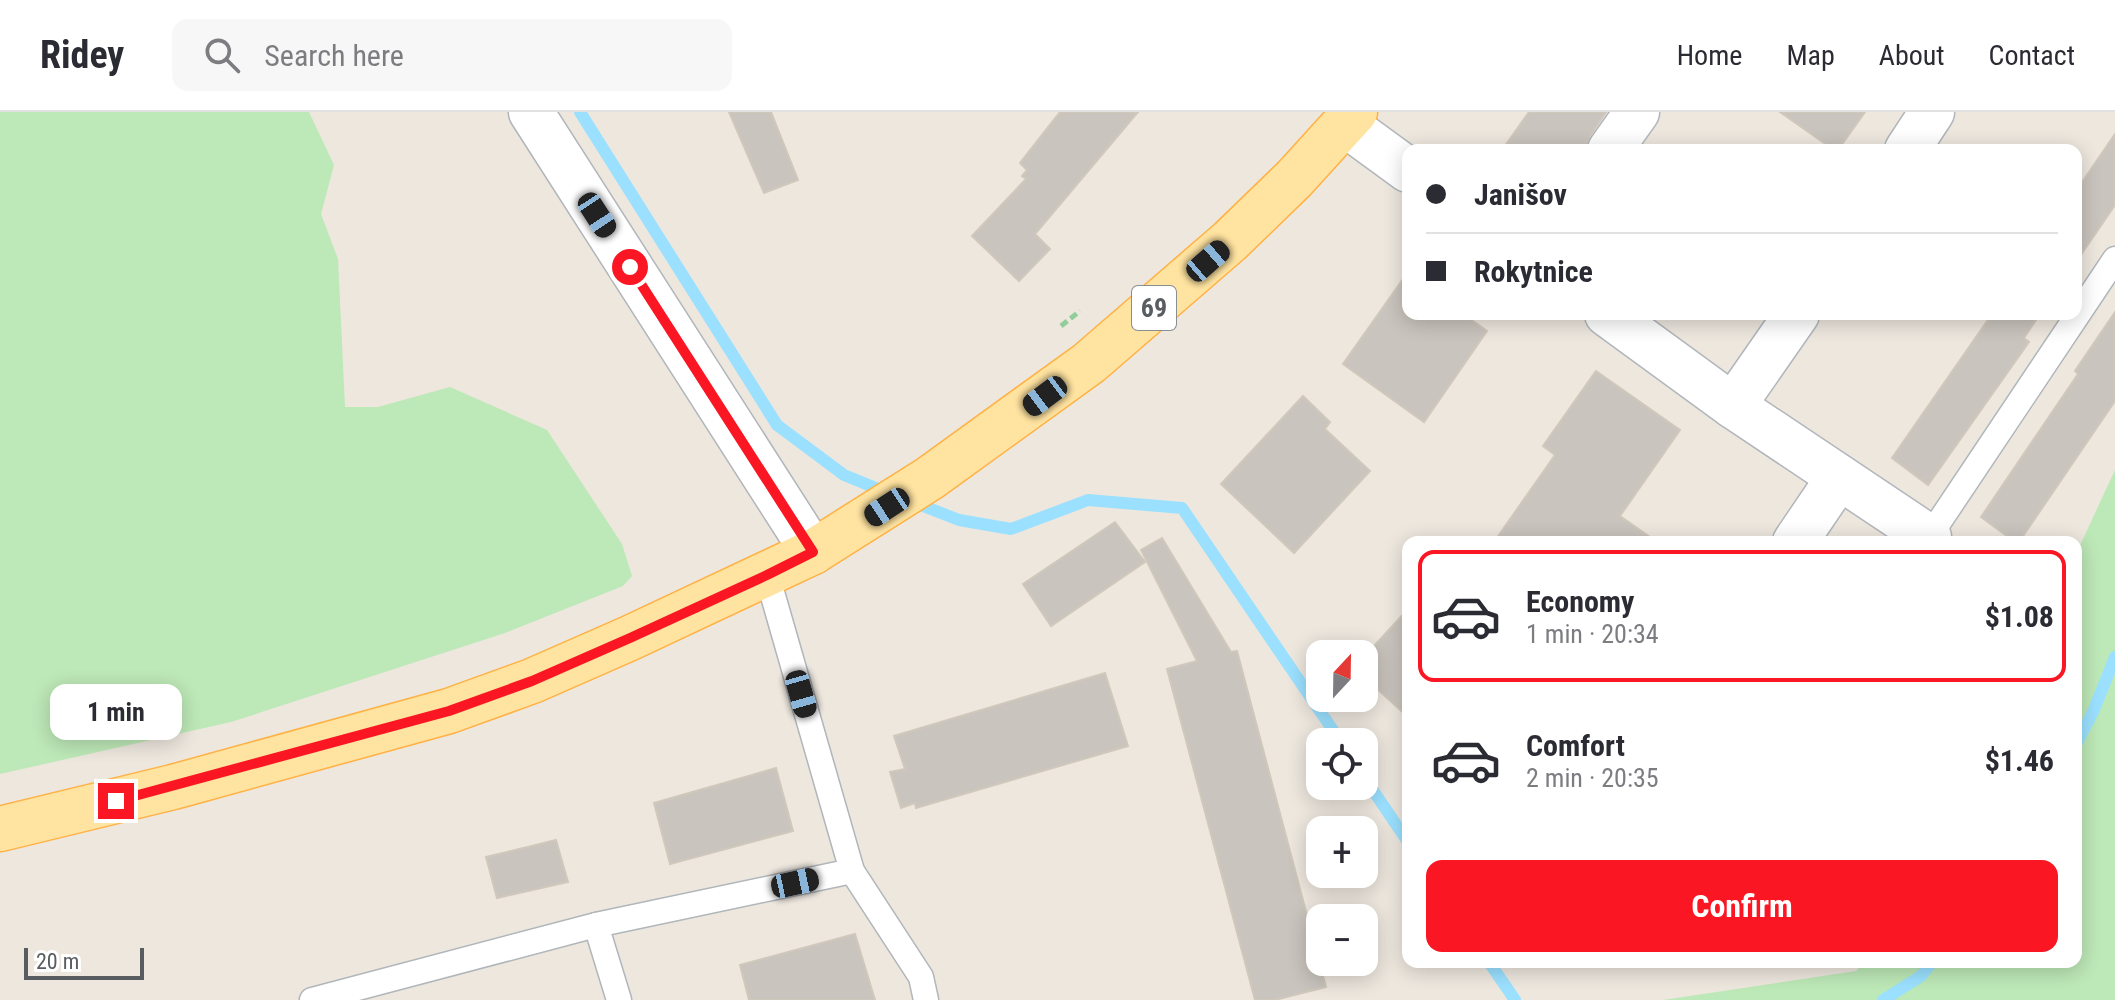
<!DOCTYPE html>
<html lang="en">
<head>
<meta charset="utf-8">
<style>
	:root { --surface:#fff; --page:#f7f7f7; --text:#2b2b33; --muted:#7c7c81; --line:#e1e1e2; --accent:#fa1623 }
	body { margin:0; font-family:"Roboto Condensed",sans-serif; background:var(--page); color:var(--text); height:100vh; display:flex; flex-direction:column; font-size:30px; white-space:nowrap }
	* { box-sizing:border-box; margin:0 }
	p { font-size:26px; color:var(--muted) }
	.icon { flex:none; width:44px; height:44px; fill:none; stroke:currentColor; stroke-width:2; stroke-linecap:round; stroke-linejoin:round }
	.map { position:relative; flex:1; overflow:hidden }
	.panel { position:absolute; left:1402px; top:424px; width:680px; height:432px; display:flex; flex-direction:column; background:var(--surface); border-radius:16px; box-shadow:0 4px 20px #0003 }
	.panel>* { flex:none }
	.banner { position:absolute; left:1402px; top:32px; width:680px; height:176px; border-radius:16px; box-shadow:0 4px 20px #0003; display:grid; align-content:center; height:176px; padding:0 24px; background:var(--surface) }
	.needle { width:52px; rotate:22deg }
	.fabs { position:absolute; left:1306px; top:528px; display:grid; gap:16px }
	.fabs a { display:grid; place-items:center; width:72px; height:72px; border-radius:16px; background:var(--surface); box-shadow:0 4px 20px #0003; font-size:40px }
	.scale { position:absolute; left:24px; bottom:20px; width:120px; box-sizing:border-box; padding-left:8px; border:4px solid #575d61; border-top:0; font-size:22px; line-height:28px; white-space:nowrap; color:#575d61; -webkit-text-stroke:6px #fff; paint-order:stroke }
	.end { position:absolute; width:36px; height:36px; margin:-18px; border:10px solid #fa1623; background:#fff; box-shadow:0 0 0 4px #fff }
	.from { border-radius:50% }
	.bubble { position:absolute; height:56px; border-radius:16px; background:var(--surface); box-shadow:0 4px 20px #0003; font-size:26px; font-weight:700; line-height:56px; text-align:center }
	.car { position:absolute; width:24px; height:48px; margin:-24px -12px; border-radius:10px; box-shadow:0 0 6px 2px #0007; background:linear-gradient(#222 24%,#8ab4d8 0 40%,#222 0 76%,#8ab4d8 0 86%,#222 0) }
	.banner b { display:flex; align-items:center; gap:28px; height:76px; font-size:30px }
	.banner b+b { border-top:2px solid var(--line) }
	.banner i { width:20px; height:20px; background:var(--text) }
	ul { padding:14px 0 0; list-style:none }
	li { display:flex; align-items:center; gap:24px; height:132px; margin:0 16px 12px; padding:0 8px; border:4px solid transparent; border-radius:16px }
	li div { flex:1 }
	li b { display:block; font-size:30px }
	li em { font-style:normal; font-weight:700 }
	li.active { border-color:var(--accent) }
	li>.icon { width:72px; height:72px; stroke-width:1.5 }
	.cta { display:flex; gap:16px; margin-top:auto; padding:16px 24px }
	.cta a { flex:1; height:92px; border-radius:16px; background:var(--accent); color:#fff; font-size:32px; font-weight:700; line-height:92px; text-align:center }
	header { display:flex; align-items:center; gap:48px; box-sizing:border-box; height:112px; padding:0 40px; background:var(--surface); border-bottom:2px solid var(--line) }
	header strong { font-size:38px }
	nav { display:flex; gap:44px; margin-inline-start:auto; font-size:28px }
	.search { width:560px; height:72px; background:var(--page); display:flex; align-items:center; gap:20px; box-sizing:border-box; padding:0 28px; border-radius:16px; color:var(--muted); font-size:30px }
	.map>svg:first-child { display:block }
	.green { fill:#bde8b7 }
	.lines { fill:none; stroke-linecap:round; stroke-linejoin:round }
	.stream { stroke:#9be1ff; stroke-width:12 }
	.building { fill:#c9c4bd; stroke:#d1c8bc; stroke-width:2 }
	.lane-casing { stroke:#b1b6bb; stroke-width:27 }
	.street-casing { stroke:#b1b6bb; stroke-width:47 }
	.primary-casing { stroke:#ffb144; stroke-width:47 }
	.path { stroke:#92ce9b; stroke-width:5; stroke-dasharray:8 4; stroke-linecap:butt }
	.lane { stroke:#fff; stroke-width:24 }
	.street { stroke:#fff; stroke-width:44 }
	.primary { stroke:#ffe3a0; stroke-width:44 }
	.route { stroke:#fa1623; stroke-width:10 }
	.labels { text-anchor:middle; stroke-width:6; stroke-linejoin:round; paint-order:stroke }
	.shield { fill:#fff; stroke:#898e90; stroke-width:2 }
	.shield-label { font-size:26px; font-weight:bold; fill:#575d61 }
</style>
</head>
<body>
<header>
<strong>Ridey</strong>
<div class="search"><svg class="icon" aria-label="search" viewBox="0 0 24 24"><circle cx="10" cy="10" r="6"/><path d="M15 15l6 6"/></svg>Search here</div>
<nav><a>Home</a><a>Map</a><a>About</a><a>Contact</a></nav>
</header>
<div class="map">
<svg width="2115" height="888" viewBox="0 0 2115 888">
	<rect width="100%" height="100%" fill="#ede7de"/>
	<!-- green -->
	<g class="green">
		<path d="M 0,0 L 309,0 L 334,53 L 321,102 L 338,147 L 345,295 L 378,295 L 450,275 L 547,318 L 622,432 L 632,464 L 623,474 L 505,521 L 231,610 L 0,662 Z"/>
		<path d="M 2115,358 L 2115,888 L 1663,888 L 1856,859 L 1864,850 L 2076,850 L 2076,442 Z"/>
	</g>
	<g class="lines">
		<!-- stream -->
		<g class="stream">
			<path d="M 580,0 L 777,313 L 844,363 L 888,381"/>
			<path d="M 913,390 L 959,408 L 1011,417 L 1088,388 L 1182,396 L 1341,630"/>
			<path d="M 2076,632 L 2093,600 L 2115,545"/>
			<path d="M 1364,665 L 1408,730"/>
			<path d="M 1489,850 L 1515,888"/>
			<path d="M 1883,888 L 1921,864 L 1932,850"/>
		</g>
	</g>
	<!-- building -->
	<g class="building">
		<path d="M 729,0 L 771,0 L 798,68 L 764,81 Z"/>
		<path d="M 1060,0 L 1138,0 L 1035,122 L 1050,137 L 1019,169 L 972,124 L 1026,67 L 1022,64 L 1027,58 L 1020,51 Z"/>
		<path d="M 1529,0 L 1606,0 L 1590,24 L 1585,38 L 1502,38 Z"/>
		<path d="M 1780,0 L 1865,0 L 1838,38 L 1834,38 Z"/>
		<path d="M 2115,22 L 2115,93 L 2076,150 L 2076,79 Z"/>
		<path d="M 1408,160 L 1408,202 L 1463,202 L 1487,219 L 1424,310 L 1343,252 Z"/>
		<path d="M 2115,200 L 2115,289 L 2019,430 L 2015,430 L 1981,405 L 2078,262 L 2075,259 Z"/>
		<path d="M 1992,202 L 2040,202 L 2024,226 L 2029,230 L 1928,373 L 1892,346 Z"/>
		<path d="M 1596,259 L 1680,318 L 1620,404 L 1657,430 L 1494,430 L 1555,343 L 1543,334 Z"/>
		<path d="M 1303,284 L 1330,310 L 1325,317 L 1370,359 L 1294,441 L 1221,372 Z"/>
		<path d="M 1115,410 L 1145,450 L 1051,514 L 1023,472 Z"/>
		<path d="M 1162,426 L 1231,540 L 1237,539 L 1326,875 L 1275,888 L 1255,888 L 1167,557 L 1197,549 L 1141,438 Z"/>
		<path d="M 1408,497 L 1408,605 L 1364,565 L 1364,545 Z"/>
		<path d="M 1105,561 L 1128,634 L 916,696 L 915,691 L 901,696 L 890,660 L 905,657 L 894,624 Z"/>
		<path d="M 776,656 L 793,719 L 670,752 L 654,691 Z"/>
		<path d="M 556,728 L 568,770 L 497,786 L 486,745 Z"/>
		<path d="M 855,822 L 875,888 L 749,888 L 740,853 Z"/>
	</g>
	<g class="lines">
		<defs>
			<g id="lane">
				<path d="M 1929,425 L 2115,147"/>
				<path d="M 767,463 L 852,759 L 921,865 L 926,888"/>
				<path d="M 312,888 L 596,813"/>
				<path d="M 619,888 L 596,813 L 852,759"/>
			</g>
			<g id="street">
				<path d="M 531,0 L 813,440"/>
				<path d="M 1345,12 L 1408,58"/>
				<path d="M 1610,38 L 1637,0"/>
				<path d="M 1907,38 L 1932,0"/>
				<path d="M 1607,202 L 1733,294 L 1797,202"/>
				<path d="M 1733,294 L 1929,425"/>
				<path d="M 1795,430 L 1839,365"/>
			</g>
			<path id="primary" d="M 0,717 L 173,675 L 449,599 L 532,569 L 630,526 L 813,440 L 930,366 L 1089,251 L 1230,129 L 1294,67 L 1355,0"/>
		</defs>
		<!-- lane casing -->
		<use href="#lane" class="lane-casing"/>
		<!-- street casing -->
		<use href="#street" class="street-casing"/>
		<!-- primary casing -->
		<use href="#primary" class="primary-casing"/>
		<!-- path -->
		<path class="path" d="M 1061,214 L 1080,199"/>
		<!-- lane -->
		<use href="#lane" class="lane"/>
		<!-- street -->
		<use href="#street" class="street"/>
		<!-- primary -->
		<use href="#primary" class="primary"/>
	</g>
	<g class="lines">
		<!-- route -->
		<path class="route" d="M 116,689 L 449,599 L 532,569 L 630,526 L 767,463 L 813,440 L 630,155"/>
	</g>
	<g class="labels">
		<!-- shield labels -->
		<rect class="shield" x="1132" y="174" width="44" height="44" rx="6"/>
		<g class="shield-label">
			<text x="1154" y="205">69</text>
		</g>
	</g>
</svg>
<div class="fabs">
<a><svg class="needle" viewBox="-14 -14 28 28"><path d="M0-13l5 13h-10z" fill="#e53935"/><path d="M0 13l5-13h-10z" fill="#7c7c81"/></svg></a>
<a><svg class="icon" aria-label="locate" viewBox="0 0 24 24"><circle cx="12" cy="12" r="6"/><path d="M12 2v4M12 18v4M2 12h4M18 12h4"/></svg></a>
<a>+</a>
<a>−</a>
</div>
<div class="scale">20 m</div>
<i class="end from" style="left:630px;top:155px"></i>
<i class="end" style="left:116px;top:689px"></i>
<div class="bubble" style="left:50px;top:572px;width:132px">1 min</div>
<i class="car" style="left:597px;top:103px;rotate:147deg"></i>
<i class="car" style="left:1208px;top:149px;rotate:49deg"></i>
<i class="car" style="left:1045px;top:284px;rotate:233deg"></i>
<i class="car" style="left:887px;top:395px;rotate:237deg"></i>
<i class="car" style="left:801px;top:582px;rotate:164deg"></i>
<i class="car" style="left:795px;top:771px;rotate:78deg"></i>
<div class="banner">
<b><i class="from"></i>Janišov</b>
<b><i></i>Rokytnice</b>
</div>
<section class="panel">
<ul>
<li class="active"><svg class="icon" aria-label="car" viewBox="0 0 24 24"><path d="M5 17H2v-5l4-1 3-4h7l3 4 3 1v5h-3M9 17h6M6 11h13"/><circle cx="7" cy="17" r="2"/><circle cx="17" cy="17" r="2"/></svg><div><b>Economy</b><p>1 min · 20:34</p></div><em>$1.08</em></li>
<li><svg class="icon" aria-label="car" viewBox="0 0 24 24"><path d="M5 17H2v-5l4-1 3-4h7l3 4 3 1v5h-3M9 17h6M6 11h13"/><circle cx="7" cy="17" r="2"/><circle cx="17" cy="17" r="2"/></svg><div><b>Comfort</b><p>2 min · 20:35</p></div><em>$1.46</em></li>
</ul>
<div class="cta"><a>Confirm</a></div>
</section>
</div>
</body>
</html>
